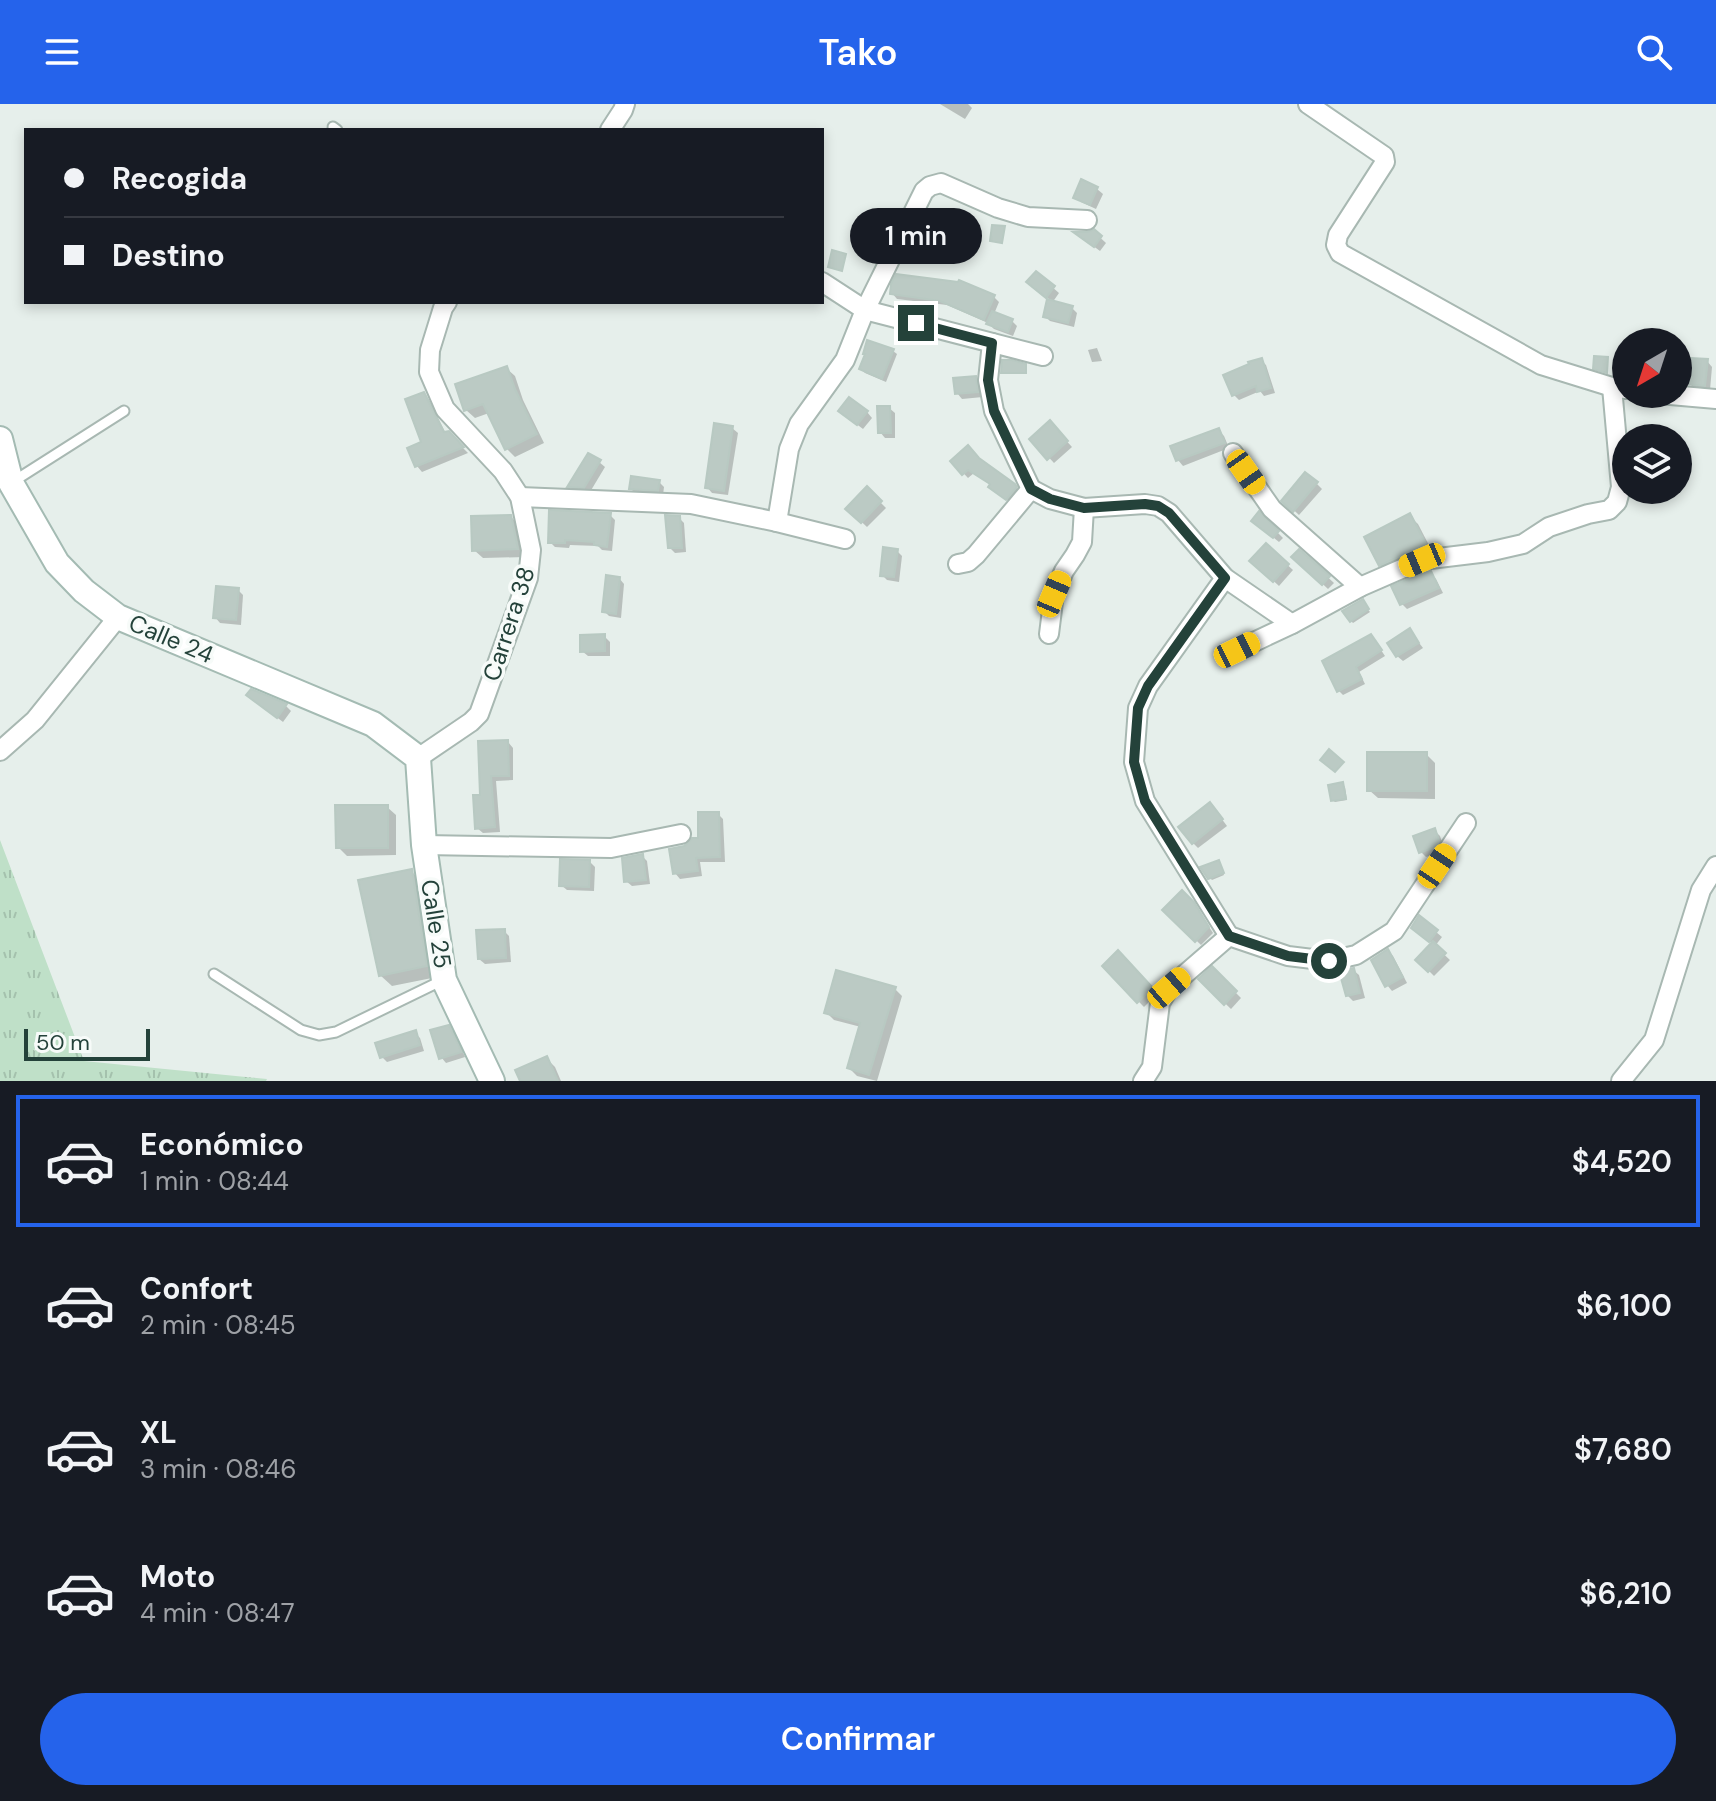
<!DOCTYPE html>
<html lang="es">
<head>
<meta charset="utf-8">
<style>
	:root { --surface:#171b24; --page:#20242c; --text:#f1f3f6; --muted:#9ea1a6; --line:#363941; --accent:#2563eb }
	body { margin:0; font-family:"DM Sans",sans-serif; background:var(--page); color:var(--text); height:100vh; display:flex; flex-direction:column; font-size:30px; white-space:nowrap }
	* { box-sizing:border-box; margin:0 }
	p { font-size:26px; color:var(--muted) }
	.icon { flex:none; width:44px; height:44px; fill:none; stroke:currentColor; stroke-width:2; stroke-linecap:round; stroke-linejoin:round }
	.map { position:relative; height:977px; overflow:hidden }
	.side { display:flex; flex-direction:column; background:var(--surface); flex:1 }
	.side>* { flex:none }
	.top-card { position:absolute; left:24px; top:24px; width:800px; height:176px; border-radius:0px; box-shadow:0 4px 12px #0003; display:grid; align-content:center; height:176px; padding:0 40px; background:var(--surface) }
	.needle { width:52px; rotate:219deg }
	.tools { position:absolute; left:1612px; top:224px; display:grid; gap:16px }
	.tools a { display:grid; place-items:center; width:80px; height:80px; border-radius:50%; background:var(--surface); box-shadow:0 4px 12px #0003; font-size:40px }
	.scale { position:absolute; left:24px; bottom:20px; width:126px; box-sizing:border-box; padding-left:8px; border:4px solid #24423a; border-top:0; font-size:22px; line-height:28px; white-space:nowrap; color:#24423a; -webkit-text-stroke:6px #f7fbf9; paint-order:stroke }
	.end { position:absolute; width:36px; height:36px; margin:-18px; border:10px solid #24423a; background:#fff; box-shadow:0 0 0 4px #fff }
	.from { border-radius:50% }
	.bubble { position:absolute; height:56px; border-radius:28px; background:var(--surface); box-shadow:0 4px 12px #0003; font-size:26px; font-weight:600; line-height:56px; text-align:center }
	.car { position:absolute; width:24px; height:48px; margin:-24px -12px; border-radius:10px; box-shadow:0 0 6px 2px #0007; background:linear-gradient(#f5c518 24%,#345 0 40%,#f5c518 0 76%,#345 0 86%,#f5c518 0) }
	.top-card b { display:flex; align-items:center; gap:28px; height:76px; font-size:30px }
	.top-card b+b { border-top:2px solid var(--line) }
	.top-card i { width:20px; height:20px; background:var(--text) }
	ul { padding:14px 0 0; list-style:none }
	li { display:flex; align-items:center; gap:24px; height:132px; margin:0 16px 12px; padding:0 24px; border:4px solid transparent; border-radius:0px }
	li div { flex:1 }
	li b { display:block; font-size:30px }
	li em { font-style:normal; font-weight:600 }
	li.current { border-color:var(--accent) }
	li>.icon { width:72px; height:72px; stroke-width:1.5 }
	.cta { display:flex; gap:16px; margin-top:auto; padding:16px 40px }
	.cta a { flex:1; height:92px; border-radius:48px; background:var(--accent); color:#fff; font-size:32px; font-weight:600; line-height:92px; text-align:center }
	header { display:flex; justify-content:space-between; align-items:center; height:104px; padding:0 40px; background:var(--accent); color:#fff; font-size:36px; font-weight:600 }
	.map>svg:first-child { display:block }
	.grass { fill:url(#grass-tufts) }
	.shadow { fill:#0003 }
	.building { fill:#bbcac4; stroke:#b8c9c2; stroke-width:2 }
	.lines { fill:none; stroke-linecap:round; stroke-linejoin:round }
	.lane-casing { stroke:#a8b8b2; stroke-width:13 }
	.street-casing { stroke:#a8b8b2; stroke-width:22 }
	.secondary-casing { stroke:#a4bbb3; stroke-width:28 }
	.lane { stroke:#fff; stroke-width:9 }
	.street { stroke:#fff; stroke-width:18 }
	.secondary { stroke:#fff; stroke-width:24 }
	.route { stroke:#24423a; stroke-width:10 }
	.labels { text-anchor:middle; stroke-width:7; stroke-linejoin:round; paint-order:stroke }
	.street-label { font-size:24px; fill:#24423a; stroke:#f7fbf9 }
</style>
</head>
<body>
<header><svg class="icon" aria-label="menu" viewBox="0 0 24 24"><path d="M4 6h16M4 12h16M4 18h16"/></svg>Tako<svg class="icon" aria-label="search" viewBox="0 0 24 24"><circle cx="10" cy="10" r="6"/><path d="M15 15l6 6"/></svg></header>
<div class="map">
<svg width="1716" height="977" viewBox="0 0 1716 977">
	<defs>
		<pattern id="grass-tufts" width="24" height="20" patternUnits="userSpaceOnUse" patternTransform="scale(2)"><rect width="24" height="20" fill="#bfe0c8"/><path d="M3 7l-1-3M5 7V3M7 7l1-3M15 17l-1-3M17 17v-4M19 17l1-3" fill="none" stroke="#a4c1ad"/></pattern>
	</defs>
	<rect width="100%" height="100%" fill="#e6efeb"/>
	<!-- grass -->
	<path class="grass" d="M 0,736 L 84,957 L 267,975 L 266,977 L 0,977 Z"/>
	<!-- shadow -->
	<g class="shadow">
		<path d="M 940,0 L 968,0 L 972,4 L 965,15 Z"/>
		<path d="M 1097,85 L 1103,90 L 1096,105 L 1081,98 L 1076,93 Z"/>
		<path d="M 1094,128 L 1106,139 L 1100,147 L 1081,133 Z"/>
		<path d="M 1036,169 L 1059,189 L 1052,199 L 1072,204 L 1077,209 L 1074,223 L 1050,217 L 1045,212 L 1049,195 L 1034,183 Z"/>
		<path d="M 892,189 L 994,193 L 999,198 L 994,210 L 1012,217 L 1017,222 L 1013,232 L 994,225 L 988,219 L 947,201 L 897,195 Z"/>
		<path d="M 1097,244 L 1102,257 L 1092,258 L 1088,246 Z"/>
		<path d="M 893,247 L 897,250 L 886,278 L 865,269 L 861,265 Z"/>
		<path d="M 1261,256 L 1266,261 L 1275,289 L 1264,292 L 1260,287 L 1239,296 L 1234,291 L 1251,261 Z"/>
		<path d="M 1707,257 L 1712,263 L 1710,286 L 1695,285 L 1690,280 Z"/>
		<path d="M 1025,262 L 1027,264 L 1027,270 L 1005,270 L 1003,268 Z"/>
		<path d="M 506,264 L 515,272 L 523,296 L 544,339 L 515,353 L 507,345 L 489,309 L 475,314 L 466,306 Z"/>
		<path d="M 976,274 L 981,280 L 983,293 L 962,295 L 957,289 Z"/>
		<path d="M 424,290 L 429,296 L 446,330 L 448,329 L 468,349 L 422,368 L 417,362 L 424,339 Z"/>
		<path d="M 889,304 L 895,309 L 895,334 L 885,334 L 880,328 Z"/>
		<path d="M 867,308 L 872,314 L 863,325 L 846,312 Z"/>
		<path d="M 1050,319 L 1072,343 L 1054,359 L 1032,335 Z"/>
		<path d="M 732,324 L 738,329 L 728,391 L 712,389 L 707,383 Z"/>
		<path d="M 1218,326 L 1224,332 L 1229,344 L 1183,362 L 1178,356 Z"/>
		<path d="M 952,357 L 1014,381 L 1019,387 L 1012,399 L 995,387 L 992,381 L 974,369 L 968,374 Z"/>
		<path d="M 599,358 L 605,363 L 590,388 L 575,388 L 570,383 Z"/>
		<path d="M 659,378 L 664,383 L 663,391 L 636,390 L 631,385 Z"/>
		<path d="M 1317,380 L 1322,385 L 1299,411 L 1284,397 Z"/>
		<path d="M 867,385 L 886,404 L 867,423 L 848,405 Z"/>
		<path d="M 1259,410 L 1283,434 L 1279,438 L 1259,422 Z"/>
		<path d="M 610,411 L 615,416 L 612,447 L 602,446 L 598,442 L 570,441 L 569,444 L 555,443 L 550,438 Z"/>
		<path d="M 1409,412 L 1418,420 L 1433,449 L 1389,469 L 1380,461 Z"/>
		<path d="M 511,413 L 519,421 L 525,453 L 483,454 L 474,446 Z"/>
		<path d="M 679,414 L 684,419 L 686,448 L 675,449 L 670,444 Z"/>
		<path d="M 1266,442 L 1293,466 L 1279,482 L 1252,457 Z"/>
		<path d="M 897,447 L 902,452 L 899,478 L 887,476 L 882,471 Z"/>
		<path d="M 1299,447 L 1334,479 L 1328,485 L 1294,453 Z"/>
		<path d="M 1430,469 L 1436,475 L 1443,489 L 1407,505 L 1402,500 Z"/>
		<path d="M 619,474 L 624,480 L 621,514 L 609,512 L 604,507 Z"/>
		<path d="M 238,486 L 243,491 L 241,521 L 220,519 L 215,513 Z"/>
		<path d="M 1362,498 L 1370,508 L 1353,519 L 1351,517 Z"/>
		<path d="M 1410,527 L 1423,544 L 1403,557 L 1397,552 Z"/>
		<path d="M 604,532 L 610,538 L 610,552 L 588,552 L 582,547 Z"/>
		<path d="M 1375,537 L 1385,552 L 1359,568 L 1365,580 L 1343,591 L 1339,587 L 1324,558 Z"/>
		<path d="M 251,587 L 286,602 L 291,607 L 283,618 L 254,596 Z"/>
		<path d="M 508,638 L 513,644 L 513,676 L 496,677 L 500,728 L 483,729 L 477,724 L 482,692 L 481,639 Z"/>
		<path d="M 1426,650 L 1435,659 L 1435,695 L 1378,694 L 1369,686 Z"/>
		<path d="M 1343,681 L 1345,683 L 1347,696 L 1335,698 L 1332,696 Z"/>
		<path d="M 387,703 L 396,711 L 396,751 L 347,752 L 338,743 Z"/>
		<path d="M 1215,706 L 1227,722 L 1198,744 L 1193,739 Z"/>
		<path d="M 718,710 L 723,715 L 725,758 L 700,758 L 702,772 L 680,775 L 675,769 L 685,743 L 701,735 Z"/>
		<path d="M 1434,726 L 1440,732 L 1444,744 L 1441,748 L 1426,753 L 1421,748 Z"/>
		<path d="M 642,752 L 647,757 L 650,780 L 632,782 L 626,777 Z"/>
		<path d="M 590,758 L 595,763 L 594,787 L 567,786 L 561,781 Z"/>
		<path d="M 1220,761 L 1224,771 L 1212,776 L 1210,774 Z"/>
		<path d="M 412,768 L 423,779 L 437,873 L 392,882 L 380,871 Z"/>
		<path d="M 1165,806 L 1198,806 L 1213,829 L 1201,841 Z"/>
		<path d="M 504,827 L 509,832 L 511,858 L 485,860 L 479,855 Z"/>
		<path d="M 1436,828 L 1442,833 L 1435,842 L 1450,856 L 1434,872 L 1418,856 L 1433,840 L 1419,829 Z"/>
		<path d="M 1388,847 L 1393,852 L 1407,879 L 1392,887 L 1387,881 Z"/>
		<path d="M 1118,849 L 1157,890 L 1144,903 L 1104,862 Z"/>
		<path d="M 1212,865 L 1241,894 L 1231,905 L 1200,875 Z"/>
		<path d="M 1353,866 L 1359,871 L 1365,894 L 1353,897 L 1347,891 Z"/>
		<path d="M 895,885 L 902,892 L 877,977 L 857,972 L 849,964 L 861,923 L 834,916 L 826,908 Z"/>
		<path d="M 448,923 L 454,928 L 465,953 L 446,959 L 441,953 Z"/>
		<path d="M 415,929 L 420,934 L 424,947 L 387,958 L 382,953 Z"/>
		<path d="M 546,954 L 555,963 L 561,977 L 522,977 Z"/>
	</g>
	<!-- building -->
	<g class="building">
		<path d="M 1081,75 L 1098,83 L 1090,101 L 1073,94 Z"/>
		<path d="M 992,121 L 1005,122 L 1002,139 L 990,137 Z"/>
		<path d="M 1094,125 L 1102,132 L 1094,143 L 1073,128 L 1087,128 Z"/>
		<path d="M 832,146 L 846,150 L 842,167 L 828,163 Z"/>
		<path d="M 1036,167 L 1055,182 L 1046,194 L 1026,178 Z"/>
		<path d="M 896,170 L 958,178 L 959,176 L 995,191 L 984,216 L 940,197 L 890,190 L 891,180 Z"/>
		<path d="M 1047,195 L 1073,202 L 1068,219 L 1043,213 Z"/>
		<path d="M 992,207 L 1013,215 L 1008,228 L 986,220 Z"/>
		<path d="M 867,236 L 894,245 L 882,275 L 859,265 L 865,250 L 863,250 Z"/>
		<path d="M 1594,252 L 1608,253 L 1607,269 L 1593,265 Z"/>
		<path d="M 1262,254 L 1271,284 L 1257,288 L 1256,282 L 1232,292 L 1223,271 L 1249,260 L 1248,258 Z"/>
		<path d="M 1690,254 L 1708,255 L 1705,282 L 1687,280 Z"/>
		<path d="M 1002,256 L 1012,256 L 1026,260 L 1026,269 L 1001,269 Z"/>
		<path d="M 507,262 L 515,285 L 537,330 L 505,346 L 483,300 L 464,307 L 455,280 Z"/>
		<path d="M 976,272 L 978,288 L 955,290 L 953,274 Z"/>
		<path d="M 424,288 L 444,328 L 449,327 L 464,343 L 415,363 L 407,344 L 421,338 L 405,295 Z"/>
		<path d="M 849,293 L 868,307 L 857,321 L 838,307 Z"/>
		<path d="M 877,302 L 890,302 L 891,329 L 878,329 Z"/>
		<path d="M 1050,316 L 1068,337 L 1047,356 L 1029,335 Z"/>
		<path d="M 714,319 L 733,322 L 724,387 L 705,384 Z"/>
		<path d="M 1219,324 L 1225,339 L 1176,357 L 1170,342 Z"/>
		<path d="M 968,341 L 979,354 L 1015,380 L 1017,383 L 1006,396 L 988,383 L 990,380 L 968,366 L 962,371 L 950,357 Z"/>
		<path d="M 588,349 L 601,356 L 584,384 L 567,383 Z"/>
		<path d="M 1305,368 L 1318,378 L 1293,408 L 1281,397 Z"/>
		<path d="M 631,372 L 660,376 L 658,387 L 629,385 Z"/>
		<path d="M 867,382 L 882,397 L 861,419 L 845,405 Z"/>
		<path d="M 549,406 L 611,409 L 607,443 L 594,441 L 594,438 L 565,436 L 565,439 L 548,439 Z"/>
		<path d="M 1259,407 L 1279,427 L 1273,434 L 1251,417 Z"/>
		<path d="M 1410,409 L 1426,440 L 1379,462 L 1364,433 Z"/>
		<path d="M 511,411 L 518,445 L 472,447 L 471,412 Z"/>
		<path d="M 665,411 L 680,412 L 682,444 L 668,444 Z"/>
		<path d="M 1266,439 L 1289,460 L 1273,478 L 1249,457 Z"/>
		<path d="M 883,443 L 898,445 L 894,473 L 880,472 Z"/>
		<path d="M 1299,445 L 1330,472 L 1322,481 L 1291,453 Z"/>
		<path d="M 1431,467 L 1439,484 L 1400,501 L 1391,482 L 1425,468 Z"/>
		<path d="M 606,471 L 620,473 L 616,510 L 602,508 Z"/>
		<path d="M 216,482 L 239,484 L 236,516 L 213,514 Z"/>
		<path d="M 1363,495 L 1369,505 L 1350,518 L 1342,507 Z"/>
		<path d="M 1410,524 L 1419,539 L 1396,553 L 1387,539 Z"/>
		<path d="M 605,530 L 605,547 L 580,548 L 580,531 Z"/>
		<path d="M 1371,530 L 1382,546 L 1356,563 L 1362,575 L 1337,588 L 1322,557 Z"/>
		<path d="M 251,585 L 287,600 L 277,614 L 246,591 Z"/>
		<path d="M 508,636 L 509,672 L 491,672 L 495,723 L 475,725 L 473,691 L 480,691 L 478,637 Z"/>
		<path d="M 1329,645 L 1344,658 L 1335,668 L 1320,656 Z"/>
		<rect x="1367" y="648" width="60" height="39"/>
		<path d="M 1343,678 L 1346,695 L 1331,697 L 1328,681 Z"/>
		<path d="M 1210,698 L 1223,715 L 1192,740 L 1178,723 Z"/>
		<path d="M 335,701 L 388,701 L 388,744 L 336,744 Z"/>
		<path d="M 698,708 L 719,708 L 720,753 L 696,754 L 698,767 L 673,770 L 669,745 L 684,742 L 692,734 L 698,734 Z"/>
		<path d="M 1435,724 L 1439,737 L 1436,743 L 1419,749 L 1413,732 Z"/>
		<path d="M 643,750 L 646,776 L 624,778 L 622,754 Z"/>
		<path d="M 560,755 L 590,756 L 589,783 L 559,782 Z"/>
		<path d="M 1219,756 L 1224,769 L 1208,775 L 1200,763 Z"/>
		<path d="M 412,765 L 427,862 L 379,872 L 358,776 Z"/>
		<path d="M 1182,786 L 1194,798 L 1209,823 L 1195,838 L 1162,806 Z"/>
		<path d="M 1419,811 L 1438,826 L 1429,838 L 1411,824 Z"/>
		<path d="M 505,825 L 506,854 L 478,855 L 476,826 Z"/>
		<path d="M 1433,837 L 1446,849 L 1428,868 L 1415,856 Z"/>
		<path d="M 1388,845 L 1403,873 L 1385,883 L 1371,856 Z"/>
		<path d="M 1118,846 L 1153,884 L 1137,899 L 1102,862 Z"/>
		<path d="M 1212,862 L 1237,887 L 1224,901 L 1198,875 Z"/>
		<path d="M 1354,864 L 1360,889 L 1346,892 L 1339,867 Z"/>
		<path d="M 836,866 L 896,883 L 869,971 L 847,964 L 860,919 L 824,909 Z"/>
		<path d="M 449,921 L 462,948 L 439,955 L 430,926 Z"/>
		<path d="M 416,926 L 420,941 L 380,954 L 375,939 Z"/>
		<path d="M 547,952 L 558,977 L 520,977 L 515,966 Z"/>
	</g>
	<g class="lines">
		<defs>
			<g id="lane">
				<path d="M 333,23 L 337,26"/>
				<path d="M 14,377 L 124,307"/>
				<path d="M 214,870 L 301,926 L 319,931 L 336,928 L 441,877"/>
			</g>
			<g id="street">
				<path d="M 1308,0 L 1384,52 L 1385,58 L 1338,131 L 1336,141 L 1340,149 L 1541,261 L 1612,283 L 1626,285"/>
				<path d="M 610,26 L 623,6 L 625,0"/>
				<path d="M 822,178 L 865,206 L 1043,252"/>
				<path d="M 992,239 L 988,276 L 994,307 L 1031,385 L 1050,395 L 1084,404 L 1145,400 L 1158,402 L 1169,409 L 1225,474 L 1292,520"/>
				<path d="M 1659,290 L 1716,295"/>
				<path d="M 1233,349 L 1272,405 L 1360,483"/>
				<path d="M 520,393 L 691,400 L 777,418 L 845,435"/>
				<path d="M 777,418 L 789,345 L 799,320 L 845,256 L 865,206 L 924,87 L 930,82 L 941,79 L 998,104 L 1028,113 L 1087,116"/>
				<path d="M 958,460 L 968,458 L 976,451 L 1031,385"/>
				<path d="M 1225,474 L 1148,582 L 1138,604 L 1134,658 L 1145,697 L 1229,832"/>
				<path d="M 1049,530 L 1054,490 L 1064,467 L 1075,451 L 1082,438 L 1084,404"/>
				<path d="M 1237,546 L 1292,520 L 1360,483 L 1422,456 L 1488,448 L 1523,440 L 1549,423 L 1588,410 L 1609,406 L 1617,398 L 1621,383 L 1612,283"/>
				<path d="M 0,647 L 35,616 L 118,513"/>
				<path d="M 418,654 L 471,618 L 479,610 L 528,474 L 531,446 L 520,393 L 503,367 L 445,305 L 429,268 L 430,246 L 443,204 L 447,198"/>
				<path d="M 424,741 L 611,744 L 681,730"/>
				<path d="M 1143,977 L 1152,963 L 1160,899 L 1169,884 L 1229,832 L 1288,852 L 1329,857 L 1356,851 L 1394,827 L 1466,719"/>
				<path d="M 1621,977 L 1654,936 L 1701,786 L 1716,762"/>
			</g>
			<path id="secondary" d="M 0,335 L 11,379 L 57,459 L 84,487 L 118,513 L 373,620 L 418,654 L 424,741 L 444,876 L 492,977"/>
		</defs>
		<!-- lane casing -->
		<use href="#lane" class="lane-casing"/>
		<!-- street casing -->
		<use href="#street" class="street-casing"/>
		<!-- secondary casing -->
		<use href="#secondary" class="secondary-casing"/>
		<!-- lane -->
		<use href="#lane" class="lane"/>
		<!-- street -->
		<use href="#street" class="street"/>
		<!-- secondary -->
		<use href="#secondary" class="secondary"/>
	</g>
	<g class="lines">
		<!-- route -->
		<path class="route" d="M 916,219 L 992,239 L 988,276 L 994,307 L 1031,385 L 1050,395 L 1084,404 L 1145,400 L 1158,402 L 1169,409 L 1225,474 L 1148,582 L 1138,604 L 1134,658 L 1145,697 L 1229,832 L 1288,852 L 1329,857"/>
	</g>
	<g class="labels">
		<!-- street labels -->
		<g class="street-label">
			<text transform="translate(509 520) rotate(-72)" y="8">Carrera 38</text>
			<text transform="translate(171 535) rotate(23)" y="8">Calle 24</text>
			<text transform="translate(436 820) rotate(81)" y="8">Calle 25</text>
		</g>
	</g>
</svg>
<div class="tools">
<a><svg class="needle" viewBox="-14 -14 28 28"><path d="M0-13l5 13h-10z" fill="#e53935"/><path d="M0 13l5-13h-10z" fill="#9ea1a6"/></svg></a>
<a><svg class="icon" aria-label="layers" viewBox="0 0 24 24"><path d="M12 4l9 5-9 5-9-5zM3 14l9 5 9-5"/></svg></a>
</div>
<div class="scale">50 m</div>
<i class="end from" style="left:1329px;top:857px"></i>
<i class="end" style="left:916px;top:219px"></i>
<div class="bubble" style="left:850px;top:104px;width:132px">1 min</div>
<i class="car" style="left:1246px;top:368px;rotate:145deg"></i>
<i class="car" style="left:1422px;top:456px;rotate:247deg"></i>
<i class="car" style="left:1054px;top:490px;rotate:23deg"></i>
<i class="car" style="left:1237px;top:546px;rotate:64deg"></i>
<i class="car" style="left:1437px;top:762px;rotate:34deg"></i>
<i class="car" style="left:1169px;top:884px;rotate:49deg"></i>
<div class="top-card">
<b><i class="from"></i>Recogida</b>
<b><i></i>Destino</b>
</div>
</div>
<section class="side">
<ul>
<li class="current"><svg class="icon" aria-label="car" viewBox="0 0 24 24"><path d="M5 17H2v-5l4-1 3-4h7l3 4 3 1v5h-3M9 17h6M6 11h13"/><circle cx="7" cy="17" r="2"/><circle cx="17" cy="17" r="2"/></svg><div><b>Económico</b><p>1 min · 08:44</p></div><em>$4,520</em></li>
<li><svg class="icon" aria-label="car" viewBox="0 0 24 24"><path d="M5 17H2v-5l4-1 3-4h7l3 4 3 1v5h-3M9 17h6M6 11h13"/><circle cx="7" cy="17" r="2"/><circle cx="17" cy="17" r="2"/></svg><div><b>Confort</b><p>2 min · 08:45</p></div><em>$6,100</em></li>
<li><svg class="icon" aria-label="car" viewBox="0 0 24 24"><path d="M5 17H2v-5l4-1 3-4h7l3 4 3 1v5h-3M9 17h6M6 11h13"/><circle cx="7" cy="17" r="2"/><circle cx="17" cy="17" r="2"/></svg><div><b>XL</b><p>3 min · 08:46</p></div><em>$7,680</em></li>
<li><svg class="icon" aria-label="car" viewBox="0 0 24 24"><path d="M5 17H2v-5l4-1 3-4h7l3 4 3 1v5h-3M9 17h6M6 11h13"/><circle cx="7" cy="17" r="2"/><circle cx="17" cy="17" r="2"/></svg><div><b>Moto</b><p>4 min · 08:47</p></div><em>$6,210</em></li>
</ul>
<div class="cta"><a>Confirmar</a></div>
</section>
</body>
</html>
